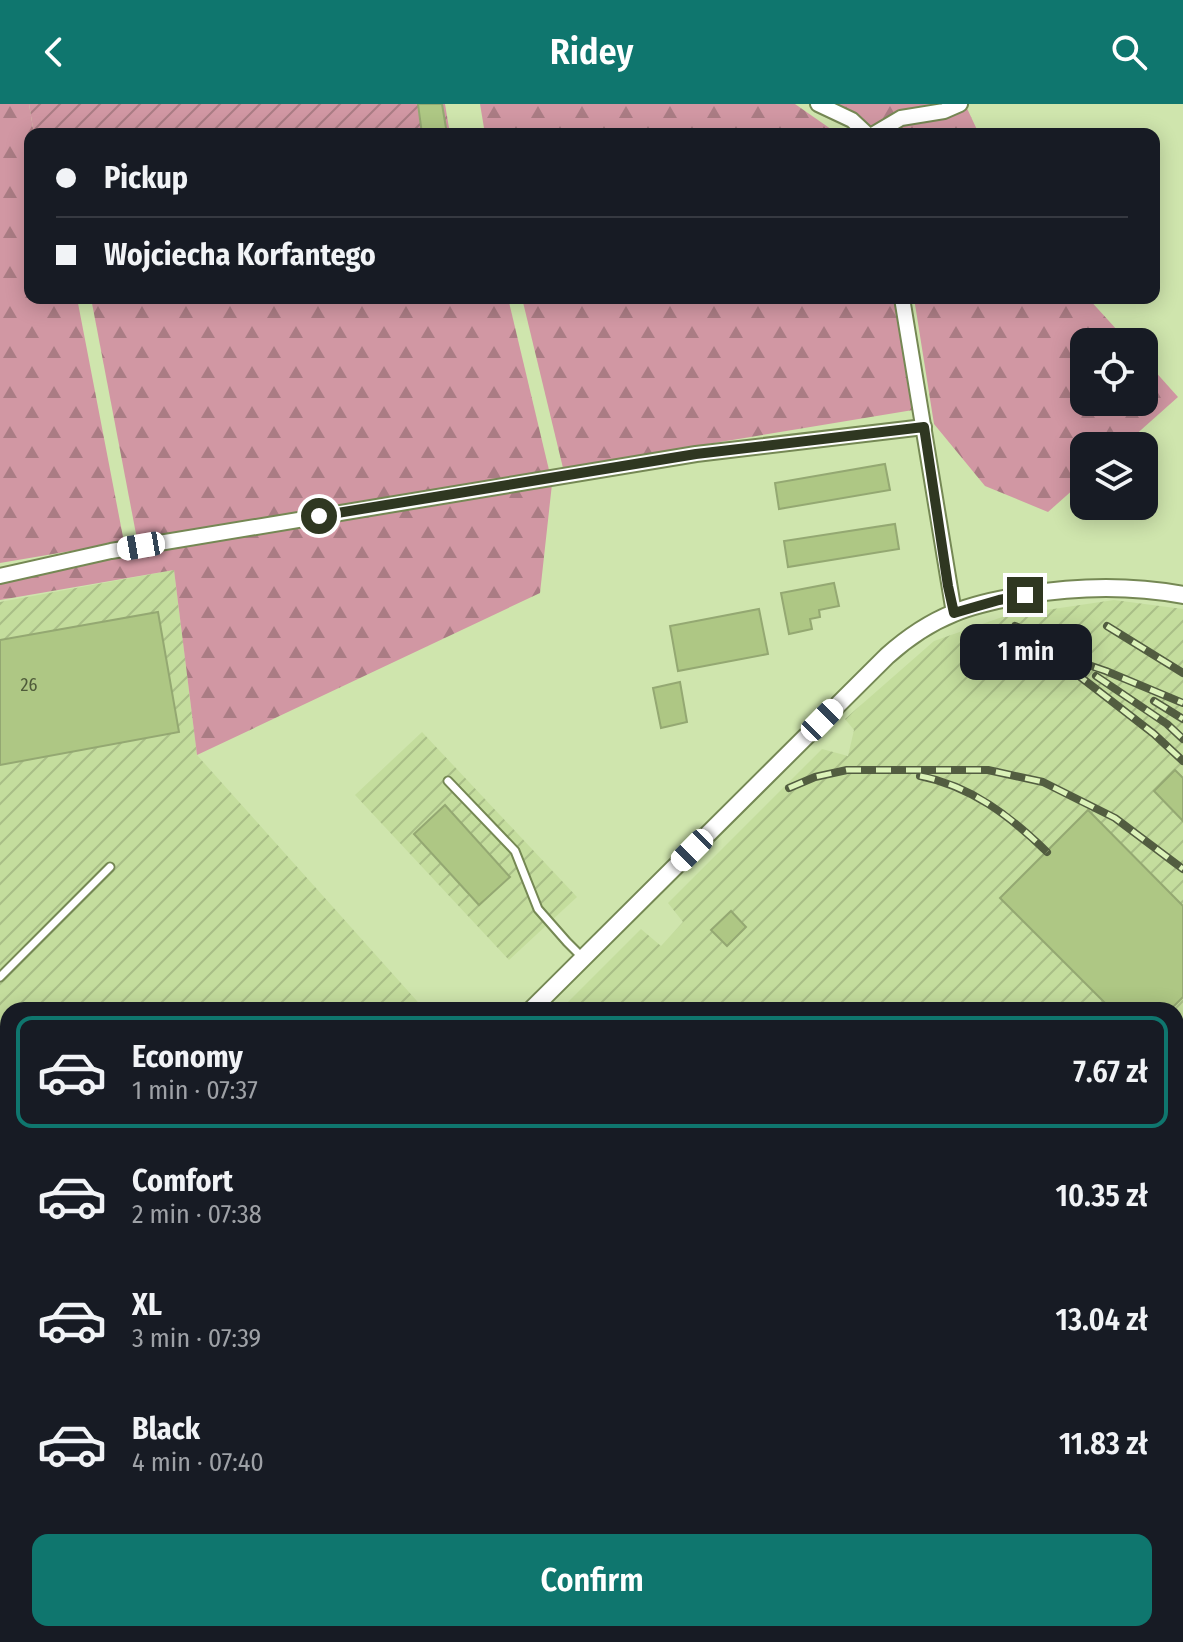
<!DOCTYPE html>
<html lang="en">
<head>
<meta charset="utf-8">
<style>
	:root { --surface:#171b24; --page:#20242c; --text:#f1f3f6; --muted:#9ea1a6; --line:#363941; --accent:#0f766e }
	body { margin:0; font-family:"Fira Sans Condensed",sans-serif; background:var(--page); color:var(--text); height:100vh; display:flex; flex-direction:column; font-size:30px; white-space:nowrap }
	* { box-sizing:border-box; margin:0 }
	p { font-size:26px; color:var(--muted) }
	.icon { flex:none; width:44px; height:44px; fill:none; stroke:currentColor; stroke-width:2; stroke-linecap:round; stroke-linejoin:round }
	.map { position:relative; flex:1; overflow:hidden }
	.details { position:absolute; left:0px; top:898px; width:1184px; height:640px; display:flex; flex-direction:column; background:var(--surface); border-radius:24px 24px 0 0; box-shadow:0 4px 20px #0003 }
	.details>* { flex:none }
	.banner { position:absolute; left:24px; top:24px; width:1136px; height:176px; border-radius:16px; box-shadow:0 4px 20px #0003; display:grid; align-content:center; height:176px; padding:0 32px; background:var(--surface) }
	.controls { position:absolute; left:1070px; top:224px; display:grid; gap:16px }
	.controls a { display:grid; place-items:center; width:88px; height:88px; border-radius:16px; background:var(--surface); box-shadow:0 4px 20px #0003; font-size:40px }
	.end { position:absolute; width:36px; height:36px; margin:-18px; border:10px solid #2f3721; background:#fff; box-shadow:0 0 0 4px #fff }
	.from { border-radius:50% }
	.bubble { position:absolute; height:56px; border-radius:16px; background:var(--surface); box-shadow:0 4px 20px #0003; font-size:26px; font-weight:600; line-height:56px; text-align:center }
	.car { position:absolute; width:24px; height:48px; margin:-24px -12px; border-radius:10px; box-shadow:0 0 6px 2px #0007; background:linear-gradient(#fff 24%,#345 0 40%,#fff 0 76%,#345 0 86%,#fff 0) }
	.banner b { display:flex; align-items:center; gap:28px; height:76px; font-size:30px }
	.banner b+b { border-top:2px solid var(--line) }
	.banner i { width:20px; height:20px; background:var(--text) }
	ul { padding:14px 0 0; list-style:none }
	li { display:flex; align-items:center; gap:24px; height:112px; margin:0 16px 12px; padding:0 16px; border:4px solid transparent; border-radius:16px }
	li div { flex:1 }
	li b { display:block; font-size:30px }
	li em { font-style:normal; font-weight:600 }
	li.current { border-color:var(--accent) }
	li>.icon { width:72px; height:72px; stroke-width:1.5 }
	.action { display:flex; gap:16px; margin-top:auto; padding:16px 32px }
	.action a { flex:1; height:92px; border-radius:16px; background:var(--accent); color:#fff; font-size:32px; font-weight:600; line-height:92px; text-align:center }
	header { display:flex; justify-content:space-between; align-items:center; height:104px; padding:0 32px; background:var(--accent); color:#fff; font-size:36px; font-weight:600 }
	.map>svg:first-child { display:block }
	.industrial { fill:url(#industrial-furrows) }
	.forest { fill:url(#forest-firs) }
	.garden { fill:url(#garden-furrows) }
	.building { fill:#aec784; stroke:#94a872; stroke-width:2 }
	.lines { fill:none; stroke-linecap:round; stroke-linejoin:round }
	.service-casing { stroke:#758854; stroke-width:11 }
	.minor-casing { stroke:#758854; stroke-width:18 }
	.tertiary-casing { stroke:#758854; stroke-width:20 }
	.service { stroke:#fff; stroke-width:7 }
	.minor { stroke:#fff; stroke-width:14 }
	.tertiary { stroke:#fff; stroke-width:16 }
	.rail-casing { stroke:#525d40; stroke-width:8 }
	.rail { stroke:#dcf3b9; stroke-width:5; stroke-dasharray:15; stroke-linecap:butt }
	.route { stroke:#2f3721; stroke-width:10 }
	.labels { text-anchor:middle; stroke-width:6; stroke-linejoin:round; paint-order:stroke }
	.number-label { font-size:18px; fill:#4f5b3a }
</style>
</head>
<body>
<header><svg class="icon" aria-label="back" viewBox="0 0 24 24"><path d="M15 5l-7 7 7 7"/></svg>Ridey<svg class="icon" aria-label="search" viewBox="0 0 24 24"><circle cx="10" cy="10" r="6"/><path d="M15 15l6 6"/></svg></header>
<div class="map">
<svg width="1183" height="1538" viewBox="0 0 1183 1538">
	<defs>
		<pattern id="industrial-furrows" width="10" height="10" patternUnits="userSpaceOnUse" patternTransform="scale(2)"><rect width="10" height="10" fill="#c4dd9d"/><path d="M-1 1l2-2M0 10L10 0M9 11l2-2" fill="none" stroke="#a9be87"/></pattern>
		<pattern id="forest-firs" width="22" height="20" patternUnits="userSpaceOnUse" patternTransform="scale(2)"><rect width="22" height="20" fill="#d197a3"/><path d="M5 1l3.5 6h-7zM16 11l3.5 6h-7z" fill="#aa7c84"/></pattern>
		<pattern id="garden-furrows" width="10" height="10" patternUnits="userSpaceOnUse" patternTransform="scale(2)"><rect width="10" height="10" fill="#d197a3"/><path d="M-1 1l2-2M0 10L10 0M9 11l2-2" fill="none" stroke="#aa7c84"/></pattern>
	</defs>
	<rect width="100%" height="100%" fill="#cfe5ad"/>
	<!-- industrial -->
	<g class="industrial">
		<path d="M 174,466 L 197,651 L 425,906 L 8,906 L 8,983 L 0,982 L 0,498 Z"/>
		<path d="M 1114,496 L 1183,505 L 1183,1538 L 0,1538 L 0,1176 L 8,1179 L 8,1530 L 1176,1530 L 1176,906 L 560,906 L 641,825 L 661,842 L 683,818 L 668,799 L 822,645 L 848,652 L 854,626 L 845,615 L 934,537 L 1005,512 Z"/>
		<path d="M 422,628 L 577,793 L 509,856 L 355,691 Z"/>
	</g>
	<!-- forest -->
	<g class="forest">
		<path d="M 0,0 L 29,0 L 34,30 L 30,30 L 30,194 L 77,194 L 124,438 L 0,459 Z"/>
		<path d="M 480,0 L 795,0 L 838,30 L 485,30 Z"/>
		<path d="M 825,0 L 965,0 L 979,30 L 873,30 Z"/>
		<path d="M 91,194 L 508,194 L 549,366 L 137,435 Z"/>
		<path d="M 522,194 L 899,194 L 919,305 L 563,364 Z"/>
		<path d="M 914,194 L 1088,194 L 1128,238 L 1084,238 L 1084,298 L 1144,298 L 1144,255 L 1178,293 L 1123,342 L 1084,342 L 1084,376 L 1048,408 L 985,382 L 934,320 Z"/>
		<path d="M 552,380 L 540,489 L 197,651 L 174,466 L 0,496 L 0,473 Z"/>
	</g>
	<!-- garden -->
	<path class="garden" d="M 29,0 L 445,0 L 450,30 L 34,30 Z"/>
	<!-- building -->
	<g class="building">
		<path d="M 418,0 L 442,0 L 447,30 L 422,30 Z"/>
		<path d="M 885,360 L 890,386 L 779,405 L 775,379 Z"/>
		<path d="M 895,420 L 899,445 L 788,463 L 784,437 Z"/>
		<path d="M 834,479 L 839,502 L 819,506 L 820,513 L 810,515 L 812,525 L 789,530 L 781,489 Z"/>
		<path d="M 759,505 L 768,550 L 678,567 L 670,522 Z"/>
		<path d="M 158,508 L 179,628 L 0,661 L 0,536 Z"/>
		<path d="M 680,578 L 687,618 L 661,624 L 653,584 Z"/>
		<path d="M 1175,666 L 1183,674 L 1183,717 L 1154,687 Z"/>
		<path d="M 445,701 L 510,773 L 479,801 L 414,730 Z"/>
		<path d="M 1088,706 L 1183,802 L 1183,893 L 1170,906 L 1112,906 L 1000,794 Z"/>
		<path d="M 731,807 L 746,823 L 727,842 L 711,826 Z"/>
	</g>
	<g class="lines">
		<defs>
			<g id="service">
				<path d="M 448,677 L 515,747 L 538,805 L 567,838 L 583,854"/>
				<path d="M 0,873 L 110,763"/>
				<path d="M 1176,954 L 1183,947"/>
				<path d="M 0,1149 L 8,1152"/>
				<path d="M 0,1193 L 8,1196"/>
				<path d="M 1176,1258 L 1183,1265"/>
				<path d="M 0,1435 L 8,1426"/>
				<path d="M 29,1530 L 37,1538"/>
				<path d="M 601,1530 L 609,1538"/>
				<path d="M 46,1538 L 54,1530"/>
				<path d="M 614,1538 L 622,1530"/>
			</g>
			<g id="minor">
				<path d="M 818,0 L 852,16 L 867,30"/>
				<path d="M 874,30 L 901,14 L 944,7 L 960,0"/>
				<path d="M 902,194 L 954,509"/>
				<path d="M 0,472 L 111,447 L 696,350 L 924,323"/>
				<path d="M 715,1530 L 723,1538"/>
			</g>
			<g id="tertiary">
				<path d="M 531,906 L 887,552 C 907,534 929,519 954,509 C 976,500 1001,495 1025,491 C 1079,482 1129,481 1183,491"/>
				<path d="M 0,1031 L 8,1032"/>
			</g>
		</defs>
		<!-- service casing -->
		<use href="#service" class="service-casing"/>
		<!-- minor casing -->
		<use href="#minor" class="minor-casing"/>
		<!-- tertiary casing -->
		<use href="#tertiary" class="tertiary-casing"/>
		<!-- service -->
		<use href="#service" class="service"/>
		<!-- minor -->
		<use href="#minor" class="minor"/>
		<!-- tertiary -->
		<use href="#tertiary" class="tertiary"/>
		<defs>
			<g id="rail">
				<path d="M 1015,522 L 1045,534"/>
				<path d="M 1107,522 L 1183,569"/>
				<path d="M 981,524 L 1106,567 L 1183,599"/>
				<path d="M 1074,568 L 1154,630 L 1183,657"/>
				<path d="M 1096,572 L 1167,620 L 1183,635"/>
				<path d="M 1154,597 L 1183,615"/>
				<path d="M 920,672 C 971,682 1010,712 1047,748"/>
				<path d="M 789,684 L 815,673 L 847,666 L 988,666 L 1043,678 L 1115,714 L 1183,765"/>
				<path d="M 1148,1530 L 1155,1538"/>
			</g>
		</defs>
		<!-- rail casing -->
		<use href="#rail" class="rail-casing"/>
		<!-- rail -->
		<use href="#rail" class="rail"/>
	</g>
	<g class="lines">
		<!-- route -->
		<path class="route" d="M 319,412 L 696,350 L 924,323 L 948,482 L 954,509 L 999,496 L 1025,491"/>
	</g>
	<g class="labels">
		<!-- number labels -->
		<g class="number-label">
			<text x="29" y="587">26</text>
		</g>
	</g>
</svg>
<div class="controls">
<a><svg class="icon" aria-label="locate" viewBox="0 0 24 24"><circle cx="12" cy="12" r="6"/><path d="M12 2v4M12 18v4M2 12h4M18 12h4"/></svg></a>
<a><svg class="icon" aria-label="layers" viewBox="0 0 24 24"><path d="M12 4l9 5-9 5-9-5zM3 14l9 5 9-5"/></svg></a>
</div>
<i class="end from" style="left:319px;top:412px"></i>
<i class="end" style="left:1025px;top:491px"></i>
<div class="bubble" style="left:960px;top:520px;width:132px">1 min</div>
<i class="car" style="left:141px;top:442px;rotate:260deg"></i>
<i class="car" style="left:822px;top:616px;rotate:45deg"></i>
<i class="car" style="left:692px;top:746px;rotate:225deg"></i>
<div class="banner">
<b><i class="from"></i>Pickup</b>
<b><i></i>Wojciecha Korfantego</b>
</div>
<section class="details">
<ul>
<li class="current"><svg class="icon" aria-label="car" viewBox="0 0 24 24"><path d="M5 17H2v-5l4-1 3-4h7l3 4 3 1v5h-3M9 17h6M6 11h13"/><circle cx="7" cy="17" r="2"/><circle cx="17" cy="17" r="2"/></svg><div><b>Economy</b><p>1 min · 07:37</p></div><em>7.67 zł</em></li>
<li><svg class="icon" aria-label="car" viewBox="0 0 24 24"><path d="M5 17H2v-5l4-1 3-4h7l3 4 3 1v5h-3M9 17h6M6 11h13"/><circle cx="7" cy="17" r="2"/><circle cx="17" cy="17" r="2"/></svg><div><b>Comfort</b><p>2 min · 07:38</p></div><em>10.35 zł</em></li>
<li><svg class="icon" aria-label="car" viewBox="0 0 24 24"><path d="M5 17H2v-5l4-1 3-4h7l3 4 3 1v5h-3M9 17h6M6 11h13"/><circle cx="7" cy="17" r="2"/><circle cx="17" cy="17" r="2"/></svg><div><b>XL</b><p>3 min · 07:39</p></div><em>13.04 zł</em></li>
<li><svg class="icon" aria-label="car" viewBox="0 0 24 24"><path d="M5 17H2v-5l4-1 3-4h7l3 4 3 1v5h-3M9 17h6M6 11h13"/><circle cx="7" cy="17" r="2"/><circle cx="17" cy="17" r="2"/></svg><div><b>Black</b><p>4 min · 07:40</p></div><em>11.83 zł</em></li>
</ul>
<div class="action"><a>Confirm</a></div>
</section>
</div>
</body>
</html>
